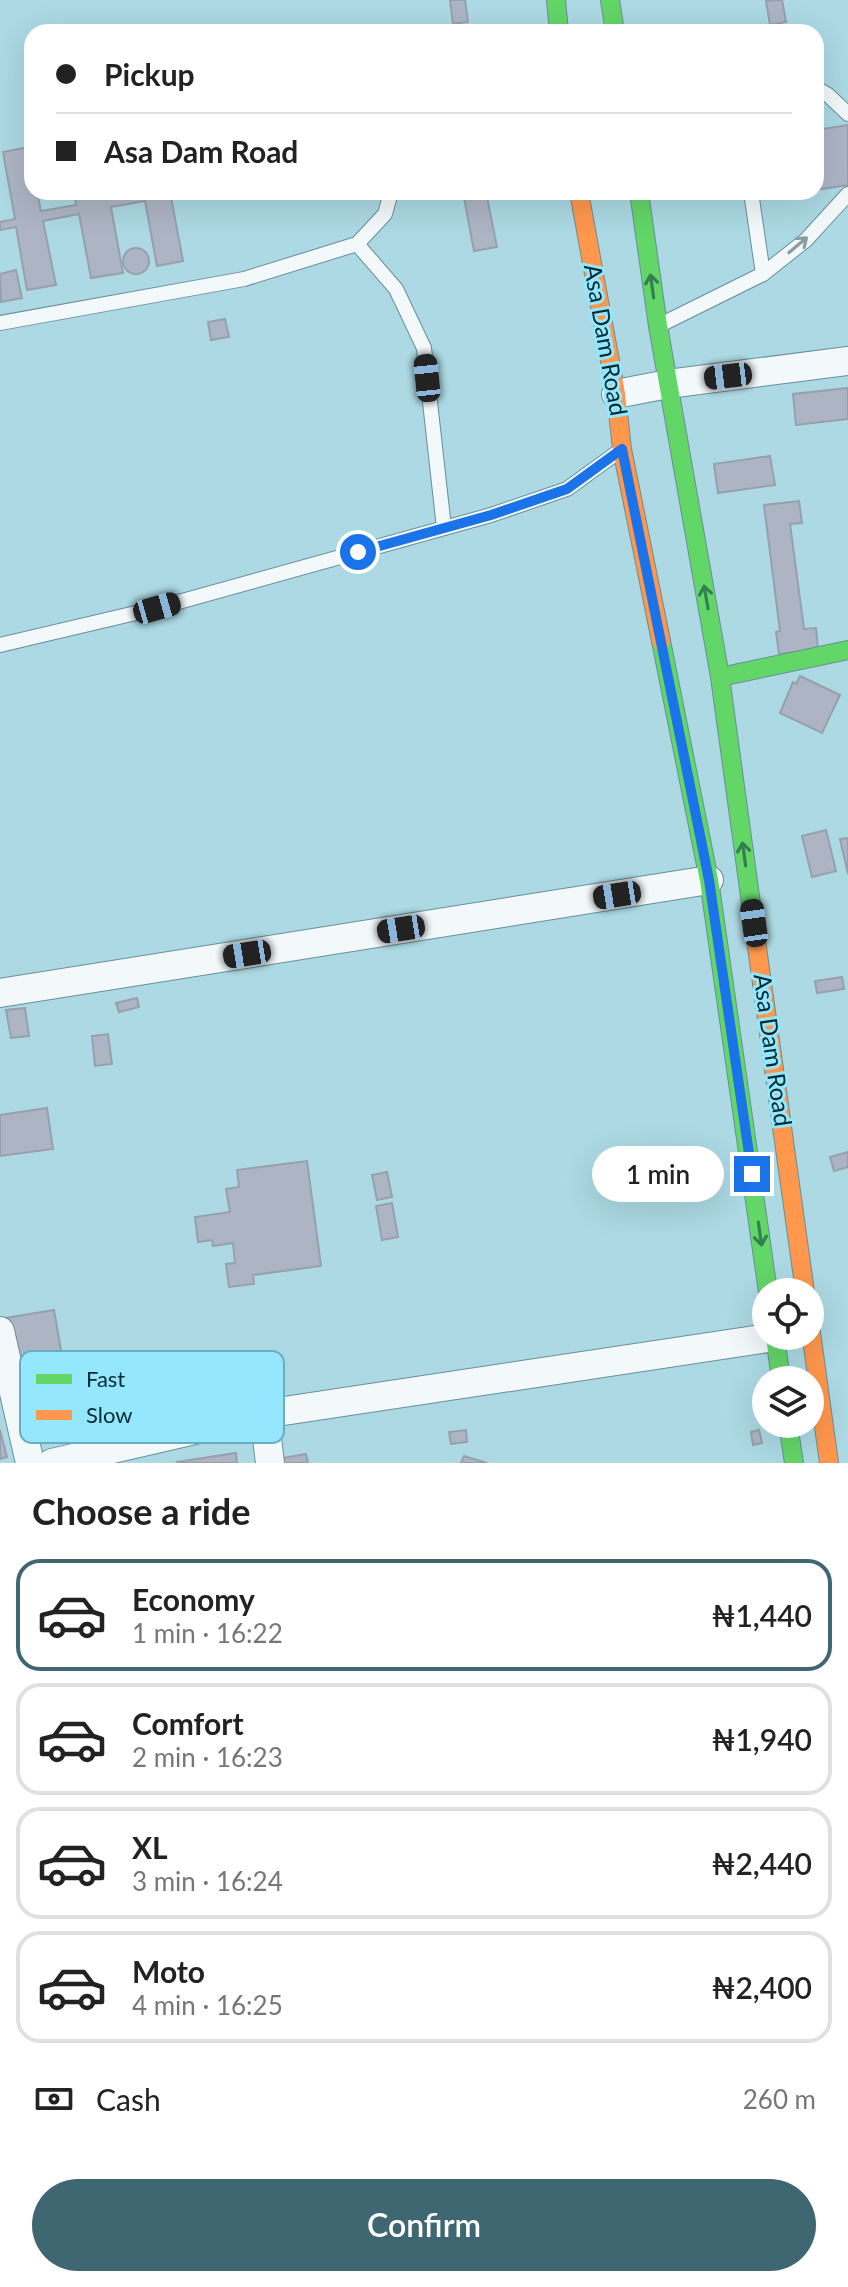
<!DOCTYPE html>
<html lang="en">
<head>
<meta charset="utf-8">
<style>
	:root { --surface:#fff; --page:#f2f2f2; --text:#222; --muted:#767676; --line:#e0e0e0; --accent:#3f6771 }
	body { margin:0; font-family:Lato,sans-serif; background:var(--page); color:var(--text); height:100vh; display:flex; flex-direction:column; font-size:30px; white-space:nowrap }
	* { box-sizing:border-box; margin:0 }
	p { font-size:26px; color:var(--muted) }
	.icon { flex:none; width:44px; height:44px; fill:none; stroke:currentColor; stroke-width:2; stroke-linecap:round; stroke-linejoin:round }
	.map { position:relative; height:1463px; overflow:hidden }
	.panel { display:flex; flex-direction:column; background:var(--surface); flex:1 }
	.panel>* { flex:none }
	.top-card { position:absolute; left:24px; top:24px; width:800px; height:176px; border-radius:24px; box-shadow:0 8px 32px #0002; display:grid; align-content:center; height:176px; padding:0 32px; background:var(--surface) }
	.tools { position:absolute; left:752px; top:1278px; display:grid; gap:16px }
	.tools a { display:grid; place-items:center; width:72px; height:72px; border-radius:50%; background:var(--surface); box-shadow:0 8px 32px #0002; font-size:40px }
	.end { position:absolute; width:36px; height:36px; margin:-18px; border:10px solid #1a73e8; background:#fff; box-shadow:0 0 0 4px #fff }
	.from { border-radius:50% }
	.bubble { position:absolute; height:56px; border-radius:28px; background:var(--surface); box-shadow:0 8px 32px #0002; font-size:26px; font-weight:600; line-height:56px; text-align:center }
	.car { position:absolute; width:24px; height:48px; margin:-24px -12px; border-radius:10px; box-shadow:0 0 6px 2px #0007; background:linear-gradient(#222 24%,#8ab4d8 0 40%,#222 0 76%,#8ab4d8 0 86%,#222 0) }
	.top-card b { display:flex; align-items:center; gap:28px; height:76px; font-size:30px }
	.top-card b+b { border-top:2px solid var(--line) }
	.top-card i { width:20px; height:20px; background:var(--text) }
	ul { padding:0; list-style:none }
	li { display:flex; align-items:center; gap:24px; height:112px; margin:0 16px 12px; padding:0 16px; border:4px solid var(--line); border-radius:24px }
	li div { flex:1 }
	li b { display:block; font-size:30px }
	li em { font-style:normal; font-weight:600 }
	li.current { border-color:var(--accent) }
	li>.icon { width:72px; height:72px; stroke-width:1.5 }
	h2 { padding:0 32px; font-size:36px; line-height:96px }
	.pay { display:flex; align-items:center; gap:20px; height:88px; padding:0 32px; font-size:30px }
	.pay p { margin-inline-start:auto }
	.button { display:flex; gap:16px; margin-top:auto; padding:16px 32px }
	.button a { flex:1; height:92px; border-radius:48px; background:var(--accent); color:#fff; font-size:32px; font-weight:600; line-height:92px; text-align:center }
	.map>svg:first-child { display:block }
	.building { fill:#adb5c4; stroke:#96a1ad; stroke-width:2 }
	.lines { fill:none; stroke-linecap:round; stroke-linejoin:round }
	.lane-casing { stroke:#688f98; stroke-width:16 }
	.street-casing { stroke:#688f98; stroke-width:30 }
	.fast-casing { stroke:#688f98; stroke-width:20 }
	.slow-casing { stroke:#688f98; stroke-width:20 }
	.lane { stroke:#f3f9fb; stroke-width:14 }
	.street { stroke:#f3f9fb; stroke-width:28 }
	.fast { stroke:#63d668; stroke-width:18 }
	.slow { stroke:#ff974d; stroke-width:18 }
	.oneway { stroke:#889ca1 }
	.oneway2 { stroke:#34804e }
	.route { stroke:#1a73e8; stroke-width:10 }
	.labels { text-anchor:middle; stroke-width:6; stroke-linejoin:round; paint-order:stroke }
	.street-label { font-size:24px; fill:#052a33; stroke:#94e7fc }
	.key { fill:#94e7fc; stroke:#69aec0; stroke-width:2 }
	.key-label { font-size:22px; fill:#052a33 }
</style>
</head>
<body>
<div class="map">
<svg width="848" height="1463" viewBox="0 0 848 1463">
	<rect width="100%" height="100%" fill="#acd9e4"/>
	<!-- building -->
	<g class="building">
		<path d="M 450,0 L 465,0 L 468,22 L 453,24 Z"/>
		<path d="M 782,0 L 786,22 L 770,25 L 766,1 Z"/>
		<path d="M 848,125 L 848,185 L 816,190 L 816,130 Z"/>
		<path d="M 29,147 L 32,164 L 32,192 L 37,192 L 41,211 L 76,205 L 74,192 L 109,192 L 109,195 L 124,192 L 170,192 L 183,261 L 157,266 L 145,201 L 111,207 L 123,273 L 91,278 L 79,214 L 43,221 L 56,285 L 27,290 L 16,227 L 0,230 L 0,222 L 15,219 L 3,152 Z"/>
		<path d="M 463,192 L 486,192 L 497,247 L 474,251 Z"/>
		<circle cx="136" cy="261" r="13"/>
		<path d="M 16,270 L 22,298 L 1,302 L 0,274 Z"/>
		<path d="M 225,319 L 229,337 L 211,340 L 208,322 Z"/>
		<path d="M 848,388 L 848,419 L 796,425 L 793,394 Z"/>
		<path d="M 770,456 L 775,485 L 718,493 L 714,464 Z"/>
		<path d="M 799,501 L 802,523 L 790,524 L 804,629 L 816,628 L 818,649 L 779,654 L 776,632 L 780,631 L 764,505 Z"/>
		<path d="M 800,676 L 840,695 L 822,733 L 780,713 L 793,682 L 796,684 Z"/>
		<path d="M 826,830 L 836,871 L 812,877 L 802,836 Z"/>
		<path d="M 848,838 L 848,874 L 840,839 Z"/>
		<path d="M 842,977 L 844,989 L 817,993 L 815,981 Z"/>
		<path d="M 137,998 L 139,1007 L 119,1012 L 116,1003 Z"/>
		<path d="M 25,1008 L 29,1036 L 11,1038 L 6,1010 Z"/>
		<path d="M 108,1034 L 112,1064 L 95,1066 L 92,1036 Z"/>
		<path d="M 47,1108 L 53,1149 L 0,1156 L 0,1115 Z"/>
		<path d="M 848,1152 L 848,1167 L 834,1171 L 830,1157 Z"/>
		<path d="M 307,1161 L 321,1266 L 253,1275 L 254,1284 L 229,1287 L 226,1264 L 235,1263 L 233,1243 L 213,1246 L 212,1240 L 198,1242 L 195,1217 L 230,1212 L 226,1189 L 239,1187 L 237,1170 Z"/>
		<path d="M 387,1172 L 392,1197 L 377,1200 L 372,1175 Z"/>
		<path d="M 392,1203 L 398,1237 L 382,1240 L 376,1206 Z"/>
		<path d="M 54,1310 L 66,1379 L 30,1385 L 26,1366 L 14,1368 L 5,1318 Z"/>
		<path d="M 0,1430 L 7,1457 L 0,1459 Z"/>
		<path d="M 466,1430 L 467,1442 L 451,1444 L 449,1432 Z"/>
		<path d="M 759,1430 L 762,1443 L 753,1445 L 751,1432 Z"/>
		<path d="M 236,1453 L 237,1463 L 178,1463 L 177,1462 Z"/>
		<path d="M 306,1454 L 308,1463 L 284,1463 L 283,1458 Z"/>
		<path d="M 464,1456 L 487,1463 L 461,1463 Z"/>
	</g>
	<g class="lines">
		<defs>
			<g id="lane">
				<path d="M 816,88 L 828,95 L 848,114"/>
				<path d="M 751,192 L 763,274"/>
				<path d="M 357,244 L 396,289 L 424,348 L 444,528"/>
				<path d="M 0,323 L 244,279 L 357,244 L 385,214 L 391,192"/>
				<path d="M 662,324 L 763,274 L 806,240 L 848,194"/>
				<path d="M 0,645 L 157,608 L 491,515 L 567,489 L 618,452"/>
			</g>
			<g id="street">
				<path d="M 616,394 L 668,384 L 848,361"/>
				<path d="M 0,993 L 709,880"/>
				<path d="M 0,1331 L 30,1463"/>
				<path d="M 264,1414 L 270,1463"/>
				<path d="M 52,1463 L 264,1414 L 775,1337"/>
			</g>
			<g id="fast">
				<path d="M 556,0 L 559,32"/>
				<path d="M 610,0 L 615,32"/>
				<path d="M 639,192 L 658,326 L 720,677 L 756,940"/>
				<path d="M 661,641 L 709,880 L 768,1292"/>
				<path d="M 720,677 L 848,650"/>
				<path d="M 775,1336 L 781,1380"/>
				<path d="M 788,1424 L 794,1463"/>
			</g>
			<g id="slow">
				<path d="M 579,192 L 616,394 L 622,449 L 661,641"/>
				<path d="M 756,940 L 805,1292"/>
				<path d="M 810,1325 L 829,1463"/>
			</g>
		</defs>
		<!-- lane casing -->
		<use href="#lane" class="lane-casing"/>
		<!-- street casing -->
		<use href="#street" class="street-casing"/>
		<!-- fast casing -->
		<use href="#fast" class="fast-casing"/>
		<!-- slow casing -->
		<use href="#slow" class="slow-casing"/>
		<!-- lane -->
		<use href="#lane" class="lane"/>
		<!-- street -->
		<use href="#street" class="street"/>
		<!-- fast -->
		<use href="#fast" class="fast"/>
		<!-- slow -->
		<use href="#slow" class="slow"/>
	</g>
	<!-- one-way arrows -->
	<defs><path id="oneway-shaft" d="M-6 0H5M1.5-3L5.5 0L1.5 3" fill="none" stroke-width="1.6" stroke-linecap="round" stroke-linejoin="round" transform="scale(2)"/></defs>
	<use class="oneway" href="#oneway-shaft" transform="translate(798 245) rotate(-40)"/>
	<g class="oneway2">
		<use href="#oneway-shaft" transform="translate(652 286) rotate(-98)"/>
		<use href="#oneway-shaft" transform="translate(706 597) rotate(-100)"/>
		<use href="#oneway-shaft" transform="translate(744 854) rotate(-98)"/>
		<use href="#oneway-shaft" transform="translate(760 1234) rotate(82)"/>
	</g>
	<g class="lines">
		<!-- route -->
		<path class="route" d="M 358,552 L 491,515 L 567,489 L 622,449 L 709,880 L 752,1174"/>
	</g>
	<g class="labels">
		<!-- street labels -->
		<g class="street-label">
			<text transform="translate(605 340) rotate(80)" y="8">Asa Dam Road</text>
			<text transform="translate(772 1050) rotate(82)" y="8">Asa Dam Road</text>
		</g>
	</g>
	<!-- legend -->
	<rect x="20" y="1351" width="264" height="92" rx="12" class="key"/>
	<rect x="36" y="1374" width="36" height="10" fill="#63d668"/>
	<rect x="36" y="1410" width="36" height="10" fill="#ff974d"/>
	<g class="key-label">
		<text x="86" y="1387">Fast</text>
		<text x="86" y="1423">Slow</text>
	</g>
</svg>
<div class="tools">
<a><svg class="icon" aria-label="locate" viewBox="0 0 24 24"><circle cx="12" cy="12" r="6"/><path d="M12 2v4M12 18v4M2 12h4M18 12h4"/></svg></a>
<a><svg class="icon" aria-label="layers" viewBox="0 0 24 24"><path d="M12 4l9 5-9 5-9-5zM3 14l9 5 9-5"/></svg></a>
</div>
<i class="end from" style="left:358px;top:552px"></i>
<i class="end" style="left:752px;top:1174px"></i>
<div class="bubble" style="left:592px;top:1146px;width:132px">1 min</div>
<i class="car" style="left:728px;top:376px;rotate:263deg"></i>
<i class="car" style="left:427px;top:378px;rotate:354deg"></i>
<i class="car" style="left:157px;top:608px;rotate:74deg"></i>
<i class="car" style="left:617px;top:895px;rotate:261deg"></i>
<i class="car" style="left:754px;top:923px;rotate:352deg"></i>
<i class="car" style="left:401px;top:929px;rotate:261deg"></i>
<i class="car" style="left:247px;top:954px;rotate:261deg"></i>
<div class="top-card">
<b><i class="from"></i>Pickup</b>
<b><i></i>Asa Dam Road</b>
</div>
</div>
<section class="panel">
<h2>Choose a ride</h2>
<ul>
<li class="current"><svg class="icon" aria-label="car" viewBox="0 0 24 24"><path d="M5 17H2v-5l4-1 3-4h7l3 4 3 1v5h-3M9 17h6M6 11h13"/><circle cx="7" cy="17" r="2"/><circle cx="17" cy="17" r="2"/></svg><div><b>Economy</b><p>1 min · 16:22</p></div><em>₦1,440</em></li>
<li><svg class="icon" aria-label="car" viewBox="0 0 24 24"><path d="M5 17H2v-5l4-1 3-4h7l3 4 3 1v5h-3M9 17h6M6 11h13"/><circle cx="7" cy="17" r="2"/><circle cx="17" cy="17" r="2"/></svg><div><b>Comfort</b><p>2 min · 16:23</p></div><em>₦1,940</em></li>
<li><svg class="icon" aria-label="car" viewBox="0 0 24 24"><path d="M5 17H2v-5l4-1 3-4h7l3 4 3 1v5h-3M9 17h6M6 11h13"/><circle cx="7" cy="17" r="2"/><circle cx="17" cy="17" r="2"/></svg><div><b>XL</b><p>3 min · 16:24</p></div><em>₦2,440</em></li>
<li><svg class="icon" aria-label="car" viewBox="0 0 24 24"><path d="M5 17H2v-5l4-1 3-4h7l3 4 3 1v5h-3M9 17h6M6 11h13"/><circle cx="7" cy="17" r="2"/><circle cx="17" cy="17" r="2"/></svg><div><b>Moto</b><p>4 min · 16:25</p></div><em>₦2,400</em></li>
</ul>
<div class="pay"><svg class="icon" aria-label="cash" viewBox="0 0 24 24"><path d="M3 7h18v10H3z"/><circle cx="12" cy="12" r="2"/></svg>Cash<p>260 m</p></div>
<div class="button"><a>Confirm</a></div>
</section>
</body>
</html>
